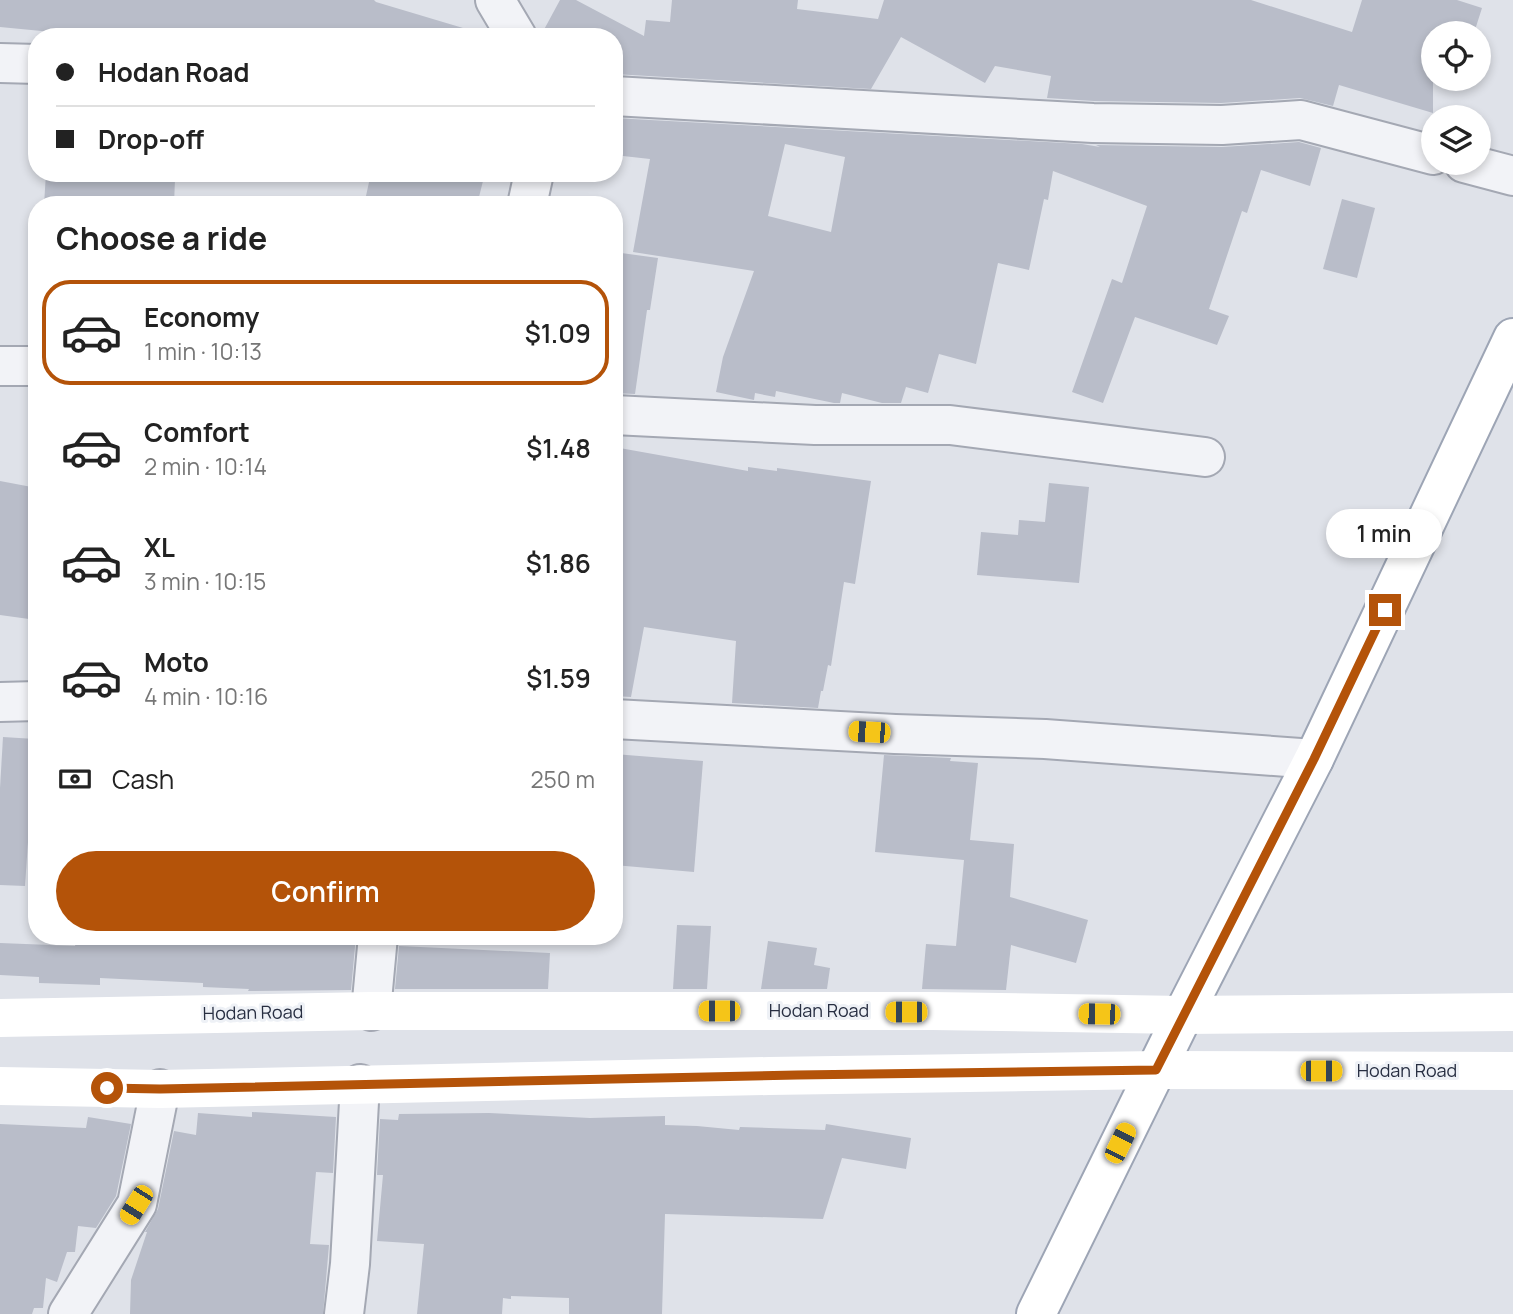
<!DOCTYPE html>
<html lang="en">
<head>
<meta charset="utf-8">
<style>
	:root { --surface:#fff; --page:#f2f2f2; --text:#222; --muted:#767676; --line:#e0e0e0; --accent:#b45309 }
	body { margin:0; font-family:Manrope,sans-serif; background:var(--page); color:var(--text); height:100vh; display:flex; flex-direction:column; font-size:26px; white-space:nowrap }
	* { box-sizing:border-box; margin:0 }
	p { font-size:23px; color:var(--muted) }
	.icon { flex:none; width:38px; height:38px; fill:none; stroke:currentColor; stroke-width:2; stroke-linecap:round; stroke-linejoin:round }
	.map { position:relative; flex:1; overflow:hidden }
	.details { position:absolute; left:28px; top:196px; width:595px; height:749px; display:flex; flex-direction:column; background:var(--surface); border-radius:28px; box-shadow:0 4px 10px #0003 }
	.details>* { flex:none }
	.guide { position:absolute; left:28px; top:28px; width:595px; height:154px; border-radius:28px; box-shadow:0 4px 10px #0003; display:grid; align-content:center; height:154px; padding:0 28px; background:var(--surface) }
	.fabs { position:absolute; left:1421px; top:21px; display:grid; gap:14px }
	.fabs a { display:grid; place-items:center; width:70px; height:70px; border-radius:50%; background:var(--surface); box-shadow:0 4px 10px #0003; font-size:35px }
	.end { position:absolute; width:32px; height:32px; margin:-16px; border:9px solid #b45309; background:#fff; box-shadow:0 0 0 4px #fff }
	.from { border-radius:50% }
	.bubble { position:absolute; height:49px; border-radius:24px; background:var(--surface); box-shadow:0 4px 10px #0003; font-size:23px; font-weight:600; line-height:49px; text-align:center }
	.car { position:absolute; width:21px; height:42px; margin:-21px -10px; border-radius:9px; box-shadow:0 0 5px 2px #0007; background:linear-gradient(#f5c518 24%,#345 0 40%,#f5c518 0 76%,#345 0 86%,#f5c518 0) }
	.guide b { display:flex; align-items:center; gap:24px; height:66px; font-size:26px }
	.guide b+b { border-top:2px solid var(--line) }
	.guide i { width:18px; height:18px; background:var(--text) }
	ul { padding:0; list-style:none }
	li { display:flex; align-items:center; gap:21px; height:105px; margin:0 14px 10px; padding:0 14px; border:4px solid transparent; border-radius:28px }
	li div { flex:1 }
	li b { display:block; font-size:26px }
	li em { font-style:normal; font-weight:600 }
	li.active { border-color:var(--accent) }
	li>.icon { width:63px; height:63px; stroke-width:1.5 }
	h2 { padding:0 28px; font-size:32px; line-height:84px }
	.pay { display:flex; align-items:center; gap:18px; height:77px; padding:0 28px; font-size:26px }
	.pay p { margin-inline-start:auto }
	.cta { display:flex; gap:14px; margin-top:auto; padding:14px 28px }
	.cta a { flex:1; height:80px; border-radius:42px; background:var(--accent); color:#fff; font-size:28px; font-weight:600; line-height:80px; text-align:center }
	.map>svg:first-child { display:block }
	.building { fill:#b9bdc9; fill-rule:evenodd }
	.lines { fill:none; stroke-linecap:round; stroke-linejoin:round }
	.minor-casing { stroke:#a4a8b3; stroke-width:42 }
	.primary-casing { stroke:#9da5b5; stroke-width:42 }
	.minor { stroke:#f2f3f7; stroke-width:38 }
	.secondary { stroke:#fff; stroke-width:38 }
	.primary { stroke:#fff; stroke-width:38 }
	.route { stroke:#b45309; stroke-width:9 }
	.labels { text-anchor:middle; stroke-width:6; stroke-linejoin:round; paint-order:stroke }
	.street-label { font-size:18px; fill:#272e41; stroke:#eef1f6 }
</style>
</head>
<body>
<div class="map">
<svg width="1513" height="1314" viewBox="0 0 1513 1314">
	<rect width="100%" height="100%" fill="#dfe2e9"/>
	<!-- building -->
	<g class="building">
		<path d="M 0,0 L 374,0 L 376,2 L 463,28 L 462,37 L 114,37 L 83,33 L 83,35 L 0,27 Z"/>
		<path d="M 560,0 L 576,0 L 644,36 L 646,20 L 670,22 L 672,0 L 798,0 L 797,9 L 878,19 L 884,0 L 1251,0 L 1352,32 L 1362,0 L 1457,0 L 1482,8 L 1474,33 L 1433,33 L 1433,113 L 1339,85 L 1333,106 L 1300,98 L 1221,103 L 1094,101 L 1047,98 L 1051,76 L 995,66 L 985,83 L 901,37 L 871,89 L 614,74 L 614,37 L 540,37 Z"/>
		<path d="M 614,118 L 1082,144 L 1100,147 L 1096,145 L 1222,147 L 1299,142 L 1321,148 L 1310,186 L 1261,170 L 1247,213 L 1242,211 L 1209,309 L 1229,316 L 1217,345 L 1135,317 L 1103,403 L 1072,392 L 1112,279 L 1122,283 L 1147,206 L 1053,171 L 1048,200 L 1044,199 L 1029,270 L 998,263 L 976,364 L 939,354 L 928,393 L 906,387 L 901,403 L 882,403 L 842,393 L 840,403 L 834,403 L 776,391 L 775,397 L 755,393 L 754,400 L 716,392 L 723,357 L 754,271 L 633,252 L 650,159 L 614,155 ZM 785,144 L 845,157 L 831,232 L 768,216 Z"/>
		<path d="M 46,173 L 79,173 L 175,179 L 174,205 L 44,205 Z"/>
		<path d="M 371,173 L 485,173 L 477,205 L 364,205 Z"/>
		<path d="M 1342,199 L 1375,208 L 1357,278 L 1323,269 Z"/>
		<path d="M 614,252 L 658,258 L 650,310 L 647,310 L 635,394 L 614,393 Z"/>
		<path d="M 614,447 L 748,471 L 748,467 L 777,471 L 777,468 L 871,481 L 855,584 L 844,582 L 831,666 L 828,665 L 823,691 L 821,691 L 818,708 L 732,703 L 736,641 L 644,627 L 631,697 L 614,696 Z"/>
		<path d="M 0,481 L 37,488 L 37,557 L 35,557 L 29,619 L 0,615 Z"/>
		<path d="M 1049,483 L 1089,487 L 1079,583 L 977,575 L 981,532 L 1018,535 L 1019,520 L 1045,522 Z"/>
		<path d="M 3,737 L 35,739 L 25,886 L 0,885 L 0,788 Z"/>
		<path d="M 614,754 L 703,761 L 694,872 L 614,865 Z"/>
		<path d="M 884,755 L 951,758 L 950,761 L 978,763 L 970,840 L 1014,844 L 1010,897 L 1088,920 L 1076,963 L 1011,945 L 1006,990 L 922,989 L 926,944 L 956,946 L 964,860 L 875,852 Z"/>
		<path d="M 677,925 L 711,926 L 707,989 L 673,989 Z"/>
		<path d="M 78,936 L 356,936 L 351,990 L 248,991 L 249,989 L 203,987 L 203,983 L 100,978 L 100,985 L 39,983 L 39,977 L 0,975 L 0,943 L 75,946 Z"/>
		<path d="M 768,941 L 817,948 L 814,965 L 830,968 L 827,989 L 761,989 Z"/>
		<path d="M 399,946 L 550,953 L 548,989 L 395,989 Z"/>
		<path d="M 252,1112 L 336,1117 L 333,1173 L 316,1172 L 310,1244 L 329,1245 L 323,1314 L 130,1314 L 131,1280 L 147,1232 L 145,1232 L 158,1209 L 174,1131 L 196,1135 L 198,1113 L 252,1117 Z"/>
		<path d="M 489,1113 L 590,1118 L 665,1116 L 665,1125 L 697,1126 L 739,1130 L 740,1127 L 825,1130 L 826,1124 L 911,1138 L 906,1169 L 842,1158 L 823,1219 L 665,1214 L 662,1314 L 569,1314 L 569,1298 L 511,1296 L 511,1299 L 503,1298 L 502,1314 L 417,1314 L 424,1244 L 377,1241 L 383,1175 L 377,1175 L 380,1119 L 398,1120 L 399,1114 Z"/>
		<path d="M 88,1117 L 131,1124 L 116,1196 L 96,1228 L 78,1226 L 75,1252 L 67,1252 L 57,1282 L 46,1278 L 43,1308 L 34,1308 L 32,1314 L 0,1314 L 0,1124 L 86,1128 Z"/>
	</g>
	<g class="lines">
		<defs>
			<g id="minor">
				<path d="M 495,0 L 517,37"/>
				<path d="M 0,63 L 37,64"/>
				<path d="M 614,96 L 1093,123 L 1222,125 L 1301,120 L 1433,155"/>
				<path d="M 1464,163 L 1513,176"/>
				<path d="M 527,205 L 534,173"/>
				<path d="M 0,366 L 37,366"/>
				<path d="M 614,415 L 815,425 L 950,425 L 1205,457"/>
				<path d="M 0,702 L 37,701"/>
				<path d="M 614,719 L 895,734 L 1045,739 L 1314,759"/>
				<path d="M 371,1011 L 378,936"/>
				<path d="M 68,1314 L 137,1204 L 160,1089"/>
				<path d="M 344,1314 L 350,1264 L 360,1084"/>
			</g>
			<path id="primary" d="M 1036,1314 L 1183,1015 L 1314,759 L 1513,338"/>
		</defs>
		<!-- minor casing -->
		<use href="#minor" class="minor-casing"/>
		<!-- primary casing -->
		<use href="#primary" class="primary-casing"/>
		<!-- minor -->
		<use href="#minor" class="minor"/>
		<!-- secondary -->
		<g class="secondary">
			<path d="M 0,1018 L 371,1011 L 932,1011 L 1183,1015 L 1513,1012"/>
			<path d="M 0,1086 L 160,1089 L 769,1076 L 1156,1070 L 1513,1071"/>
		</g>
		<!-- primary -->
		<use href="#primary" class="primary"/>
	</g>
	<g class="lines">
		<!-- route -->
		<path class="route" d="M 107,1088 L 160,1089 L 797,1075 L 1156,1070 L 1314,759 L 1385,610"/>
	</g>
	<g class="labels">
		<!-- street labels -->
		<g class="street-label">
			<text x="819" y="1017">Hodan Road</text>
			<text transform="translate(253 1013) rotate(-1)" y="6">Hodan Road</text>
			<text x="1407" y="1077">Hodan Road</text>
		</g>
	</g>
</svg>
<div class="fabs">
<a><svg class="icon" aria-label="locate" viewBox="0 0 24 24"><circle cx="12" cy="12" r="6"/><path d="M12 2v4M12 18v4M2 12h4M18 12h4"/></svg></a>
<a><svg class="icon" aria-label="layers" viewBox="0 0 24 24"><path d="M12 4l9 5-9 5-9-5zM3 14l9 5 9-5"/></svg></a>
</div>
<i class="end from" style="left:107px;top:1088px"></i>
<i class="end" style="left:1385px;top:610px"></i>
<div class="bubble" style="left:1326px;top:509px;width:116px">1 min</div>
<i class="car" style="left:869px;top:732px;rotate:273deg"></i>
<i class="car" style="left:719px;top:1011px;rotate:270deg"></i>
<i class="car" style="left:906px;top:1012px;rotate:270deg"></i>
<i class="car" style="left:1099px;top:1014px;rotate:271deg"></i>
<i class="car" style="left:1321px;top:1071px;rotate:90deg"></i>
<i class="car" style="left:1120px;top:1143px;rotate:26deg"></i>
<i class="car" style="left:136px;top:1205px;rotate:212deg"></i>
<div class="guide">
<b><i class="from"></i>Hodan Road</b>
<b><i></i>Drop-off</b>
</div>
<section class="details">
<h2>Choose a ride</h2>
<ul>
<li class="active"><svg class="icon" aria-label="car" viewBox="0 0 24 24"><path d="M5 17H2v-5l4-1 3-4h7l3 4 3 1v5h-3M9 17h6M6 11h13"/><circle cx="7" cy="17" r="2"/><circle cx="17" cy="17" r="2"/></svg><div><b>Economy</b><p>1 min · 10:13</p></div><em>$1.09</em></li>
<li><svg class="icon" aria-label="car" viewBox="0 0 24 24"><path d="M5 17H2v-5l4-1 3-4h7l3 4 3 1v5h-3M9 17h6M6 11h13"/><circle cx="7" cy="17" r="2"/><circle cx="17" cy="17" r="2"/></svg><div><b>Comfort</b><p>2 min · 10:14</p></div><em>$1.48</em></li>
<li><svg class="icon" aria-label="car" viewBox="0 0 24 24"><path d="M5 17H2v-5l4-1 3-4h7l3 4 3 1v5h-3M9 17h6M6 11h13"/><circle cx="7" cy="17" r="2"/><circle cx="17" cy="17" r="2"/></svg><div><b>XL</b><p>3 min · 10:15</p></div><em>$1.86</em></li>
<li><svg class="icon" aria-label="car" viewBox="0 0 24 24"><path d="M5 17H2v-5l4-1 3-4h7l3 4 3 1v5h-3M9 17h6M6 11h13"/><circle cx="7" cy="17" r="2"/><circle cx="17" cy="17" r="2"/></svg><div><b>Moto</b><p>4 min · 10:16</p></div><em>$1.59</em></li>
</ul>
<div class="pay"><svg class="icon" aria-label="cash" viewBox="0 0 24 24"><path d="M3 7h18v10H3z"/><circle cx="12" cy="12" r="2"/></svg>Cash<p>250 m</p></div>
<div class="cta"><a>Confirm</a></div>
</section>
</div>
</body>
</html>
